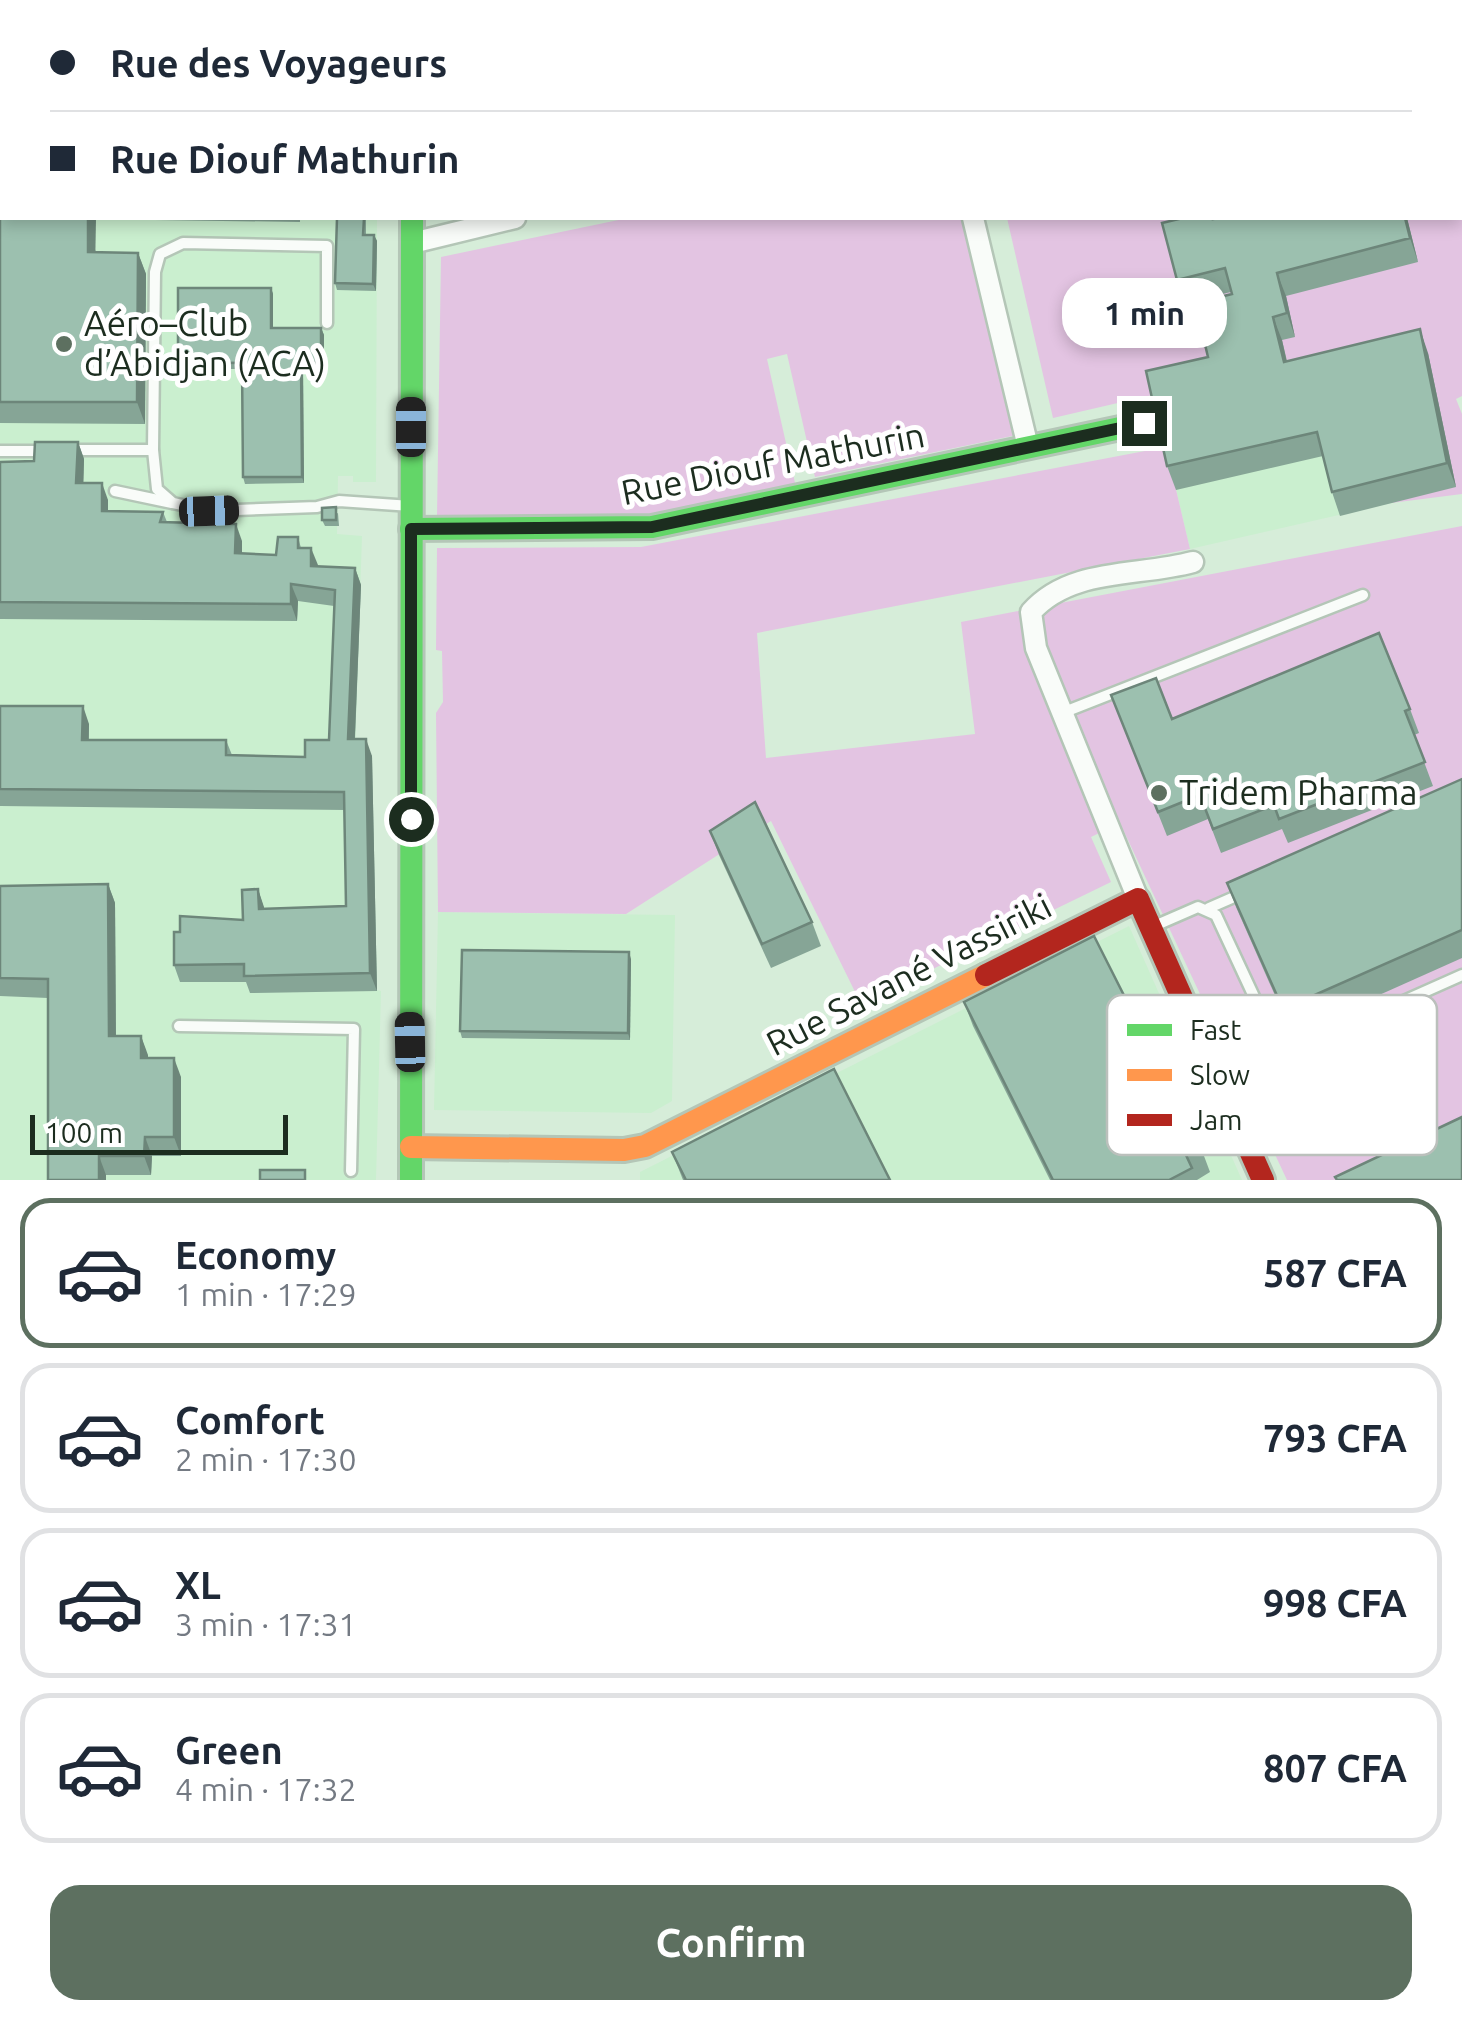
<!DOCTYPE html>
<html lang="en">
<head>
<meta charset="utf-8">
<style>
	:root { --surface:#fff; --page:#f2f2f3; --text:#1f2937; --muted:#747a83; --line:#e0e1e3; --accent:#5d7060 }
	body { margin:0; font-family:Ubuntu,sans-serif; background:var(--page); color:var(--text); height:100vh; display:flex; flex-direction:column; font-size:38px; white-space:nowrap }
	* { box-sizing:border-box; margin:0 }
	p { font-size:32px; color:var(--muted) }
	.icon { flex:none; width:55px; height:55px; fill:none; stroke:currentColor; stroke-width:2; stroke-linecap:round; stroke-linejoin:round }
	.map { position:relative; height:1180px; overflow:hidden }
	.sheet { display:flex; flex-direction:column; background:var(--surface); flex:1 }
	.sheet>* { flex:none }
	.hud { position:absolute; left:0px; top:0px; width:1462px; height:220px; box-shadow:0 5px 15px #0003; display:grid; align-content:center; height:220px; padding:0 50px; background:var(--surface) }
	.scale { position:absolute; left:30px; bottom:25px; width:258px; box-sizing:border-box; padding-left:10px; border:5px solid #1c2d1f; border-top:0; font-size:28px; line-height:35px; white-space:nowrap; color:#1c2d1f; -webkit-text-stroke:8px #fff; paint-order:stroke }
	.end { position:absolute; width:45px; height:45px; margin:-22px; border:12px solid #1c2d1f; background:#fff; box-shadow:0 0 0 5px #fff }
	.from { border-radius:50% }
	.bubble { position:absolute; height:70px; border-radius:30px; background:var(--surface); box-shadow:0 5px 15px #0003; font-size:32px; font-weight:700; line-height:70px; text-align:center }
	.car { position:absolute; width:30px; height:60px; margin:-30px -15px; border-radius:12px; box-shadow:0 0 8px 2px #0007; background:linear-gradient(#222 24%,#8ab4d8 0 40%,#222 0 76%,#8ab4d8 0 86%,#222 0) }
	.hud b { display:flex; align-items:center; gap:35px; height:95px; font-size:38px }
	.hud b+b { border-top:2px solid var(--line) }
	.hud i { width:25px; height:25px; background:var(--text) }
	ul { padding:18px 0 0; list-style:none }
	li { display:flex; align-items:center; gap:30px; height:150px; margin:0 20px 15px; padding:0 30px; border:5px solid var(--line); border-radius:30px }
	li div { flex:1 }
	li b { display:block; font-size:38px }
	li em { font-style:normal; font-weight:700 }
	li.on { border-color:var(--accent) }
	li>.icon { width:90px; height:90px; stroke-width:1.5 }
	.primary-button { display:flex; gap:20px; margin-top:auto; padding:20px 50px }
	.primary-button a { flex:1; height:115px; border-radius:30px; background:var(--accent); color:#fff; font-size:40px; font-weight:700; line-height:115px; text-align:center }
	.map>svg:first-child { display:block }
	.built { fill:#caefcf }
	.green { fill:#e3c4e2 }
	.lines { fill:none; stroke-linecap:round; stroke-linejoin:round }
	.lane-casing { stroke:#b4c6b7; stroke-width:15 }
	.street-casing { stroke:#b4c6b7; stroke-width:25 }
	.fast-casing { stroke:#b4c6b7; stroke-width:28 }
	.slow-casing { stroke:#b4c6b7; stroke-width:28 }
	.jam-casing { stroke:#b4c6b7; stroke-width:28 }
	.lane { stroke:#f9fcf9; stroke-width:10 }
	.street { stroke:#f9fcf9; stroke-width:20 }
	.fast { stroke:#63d668; stroke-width:22 }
	.slow { stroke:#ff974d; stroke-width:22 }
	.jam { stroke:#b3261e; stroke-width:22 }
	.wall { fill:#86a596 }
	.shaded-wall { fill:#6d867a }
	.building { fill:#9cc0af; stroke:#6d867a; stroke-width:2.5 }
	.route { stroke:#1c2d1f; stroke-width:12 }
	.poi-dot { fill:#5d7060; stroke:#fff; stroke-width:4 }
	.labels { text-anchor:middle; stroke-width:10; stroke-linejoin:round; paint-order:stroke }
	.poi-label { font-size:35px; fill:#1c2d1f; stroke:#fff; text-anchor:start }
	.street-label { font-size:35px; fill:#1c2d1f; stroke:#fff }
	.key { fill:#fff; stroke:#bbc0bc; stroke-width:2.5 }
	.key-label { font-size:28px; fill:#1c2d1f }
</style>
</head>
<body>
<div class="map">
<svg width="1462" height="1180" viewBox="0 0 1462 1180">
	<rect width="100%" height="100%" fill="#d6edd9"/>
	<!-- built -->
	<g class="built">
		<path d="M 0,0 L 191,0 L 2,2 L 2,218 L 377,218 L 376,482 L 353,482 L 353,476 L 338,476 L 337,534 L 362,536 L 355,749 L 374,867 L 377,990 L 381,991 L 376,1180 L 0,1180 Z"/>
		<path d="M 1193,343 L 1391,503 L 1190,549 L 1154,395 Z"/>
		<path d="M 438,912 L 675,915 L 672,1101 L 651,1113 L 434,1110 Z"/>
		<path d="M 1129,926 L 1242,1180 L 640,1180 L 640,1172 Z"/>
	</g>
	<!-- green -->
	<g class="green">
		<path d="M 1079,0 L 1462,0 L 1462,396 L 1456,399 L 1462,414 L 1462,494 L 1391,503 L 1355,348 L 1053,418 L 1007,218 L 1460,218 L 1460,2 Z"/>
		<path d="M 628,218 L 963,218 L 1017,435 L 815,477 L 787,354 L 767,359 L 795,483 L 645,517 L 437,517 L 441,257 Z"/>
		<path d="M 1166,447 L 1190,549 L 757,633 L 766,758 L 975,734 L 961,622 L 1462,526 L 1462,1180 L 1287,1180 L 1120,823 L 1091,837 L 1111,882 L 861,1004 L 771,821 L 626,914 L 438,912 L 436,713 L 443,702 L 442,651 L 436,650 L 437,548 L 641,547 Z"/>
	</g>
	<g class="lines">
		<defs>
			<g id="lane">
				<path d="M 327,323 L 327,246 L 183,243 L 160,254 L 155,272 L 153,450 L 157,489 L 173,503 L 209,511 L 317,507 L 339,501 L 411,506"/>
				<path d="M 71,450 L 153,450"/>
				<path d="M 0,451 L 44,451"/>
				<path d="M 115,491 L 172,503"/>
				<path d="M 1062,713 L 1363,595"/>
				<path d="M 1209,908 L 1241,894"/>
				<path d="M 1152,927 L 1198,907 L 1216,915 L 1277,1046 L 1274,1066 L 1222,1087"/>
				<path d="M 179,1026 L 354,1029 L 351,1171"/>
				<path d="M 1278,1057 L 1462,975"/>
			</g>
			<g id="street">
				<path d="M 748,2 L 759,0"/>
				<path d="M 973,218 L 1028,447"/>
				<path d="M 412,243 L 515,218"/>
				<path d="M 1138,899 L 1036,648 L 1031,612 C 1071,567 1138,577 1193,562"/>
			</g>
			<g id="fast">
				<path d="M 409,0 L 409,2"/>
				<path d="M 411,529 L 652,527 L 1144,423"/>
				<path d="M 411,1180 L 412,218"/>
			</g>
			<path id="slow" d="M 411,1147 L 624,1150 L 645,1146 L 986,975"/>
			<path id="jam" d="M 986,975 L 1138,899 L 1263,1180"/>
		</defs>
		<!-- lane casing -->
		<use href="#lane" class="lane-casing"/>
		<!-- street casing -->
		<use href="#street" class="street-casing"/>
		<!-- fast casing -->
		<use href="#fast" class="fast-casing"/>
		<!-- slow casing -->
		<use href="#slow" class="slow-casing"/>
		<!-- jam casing -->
		<use href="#jam" class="jam-casing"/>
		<!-- lane -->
		<use href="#lane" class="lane"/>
		<!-- street -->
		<use href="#street" class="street"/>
		<!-- fast -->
		<use href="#fast" class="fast"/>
		<!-- slow -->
		<use href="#slow" class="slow"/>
		<!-- jam -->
		<use href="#jam" class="jam"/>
	</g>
	<!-- wall -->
	<g class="wall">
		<path d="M 0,0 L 74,0 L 74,2 L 2,2 L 2,14 L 0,14 Z"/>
		<path d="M 0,20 L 96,252 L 138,253 L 146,274 L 145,424 L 0,423 Z"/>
		<path d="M 154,218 L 300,218 L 300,222 L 155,220 Z"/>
		<path d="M 366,218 L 366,235 L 374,235 L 377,241 L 376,291 L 337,290 L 335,283 Z"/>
		<path d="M 1214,218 L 1214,219 L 1219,218 L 1407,218 L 1418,262 L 1286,296 L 1295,337 L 1282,340 L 1287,361 L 1428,353 L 1456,487 L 1340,516 L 1332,492 L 1323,456 L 1176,490 L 1167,466 L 1232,294 L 1231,292 L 1185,303 L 1177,280 Z"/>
		<path d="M 271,288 L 273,294 L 273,328 L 321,328 L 324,335 L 324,369 L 303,368 L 304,483 L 245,484 L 243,477 L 242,369 L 180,369 L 178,362 Z"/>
		<path d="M 78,442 L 84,459 L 83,483 L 108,500 L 108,511 L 163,512 L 167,522 L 242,541 L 242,554 L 276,555 L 298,537 L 301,548 L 318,566 L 355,568 L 361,585 L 355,739 L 372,756 L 377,991 L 250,993 L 246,982 L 180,982 L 174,965 L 180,932 L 243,920 L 258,889 L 264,909 L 346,906 L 345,810 L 0,806 L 0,706 L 89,724 L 89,740 L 226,740 L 232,755 L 305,757 L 329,740 L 334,606 L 298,601 L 297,621 L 0,619 L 0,462 L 34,461 Z"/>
		<path d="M 338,513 L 339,526 L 325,526 L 322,520 Z"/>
		<path d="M 1111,695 L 1172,719 L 1410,709 L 1419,733 L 1414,735 L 1433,786 L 1288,843 L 1282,829 L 1221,853 L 1208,819 L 1167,836 Z"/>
		<path d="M 1462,779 L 1462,958 L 1292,1034 L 1236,907 L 1227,883 Z"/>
		<path d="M 710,831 L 812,922 L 821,946 L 771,968 L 719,855 Z"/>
		<path d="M 108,884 L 115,903 L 116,1036 L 141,1036 L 148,1058 L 181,1077 L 181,1156 L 152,1156 L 151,1175 L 106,1175 L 106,1180 L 48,998 L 0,996 L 0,886 Z"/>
		<path d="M 631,959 L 630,1040 L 462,1038 L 460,1031 Z"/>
		<path d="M 964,1002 L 1201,1148 L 1210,1172 L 1197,1180 L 1050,1180 L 973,1026 Z"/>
		<path d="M 672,1152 L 890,1180 L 683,1180 Z"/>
	</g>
	<!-- shaded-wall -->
	<g class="shaded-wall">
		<path d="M 88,218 L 96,218 L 95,274 L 88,252 Z"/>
		<path d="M 1405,218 L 1407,218 L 1418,262 L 1410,238 Z"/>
		<path d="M 374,235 L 377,241 L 376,291 L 373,284 Z"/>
		<path d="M 138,253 L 146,274 L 145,424 L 137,402 Z"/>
		<path d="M 1277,273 L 1286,296 L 1295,337 L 1287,313 Z"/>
		<path d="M 271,288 L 273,294 L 273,335 L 271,328 Z"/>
		<path d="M 1273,317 L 1282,340 L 1292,386 L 1284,362 Z"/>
		<path d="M 321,328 L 324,335 L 324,369 L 321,362 Z"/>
		<path d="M 1420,329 L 1428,353 L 1456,487 L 1447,463 Z"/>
		<path d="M 301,362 L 303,368 L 304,483 L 302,477 Z"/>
		<path d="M 78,442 L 84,459 L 83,500 L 76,483 Z"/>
		<path d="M 102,483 L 108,500 L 108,528 L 102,511 Z"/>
		<path d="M 236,524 L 242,541 L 242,571 L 235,553 Z"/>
		<path d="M 311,548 L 318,565 L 318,583 L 311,566 Z"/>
		<path d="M 355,568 L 361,585 L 354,757 L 348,739 Z"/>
		<path d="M 291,584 L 298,601 L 297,621 L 291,604 Z"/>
		<path d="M 83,706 L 89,724 L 88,757 L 82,740 Z"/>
		<path d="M 366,739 L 372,756 L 377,991 L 370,973 Z"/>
		<path d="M 108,884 L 115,903 L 116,1055 L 109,1036 Z"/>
		<path d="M 258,889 L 264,907 L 265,926 L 259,909 Z"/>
		<path d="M 629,952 L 631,959 L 630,1040 L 628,1033 Z"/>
		<path d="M 141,1036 L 148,1055 L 148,1077 L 141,1058 Z"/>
		<path d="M 174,1058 L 181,1077 L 181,1156 L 174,1137 Z"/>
		<path d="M 145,1137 L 152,1156 L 151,1175 L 144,1156 Z"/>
		<path d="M 99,1156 L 106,1175 L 106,1180 L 99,1180 Z"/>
	</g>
	<!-- building -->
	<g class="building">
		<path d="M 1156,0 L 1182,0 L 1183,2 L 1157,2 Z"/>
		<path d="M 0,20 L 2,20 L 2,218 L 88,218 L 88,252 L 138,253 L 137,402 L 0,402 Z"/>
		<path d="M 337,218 L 364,218 L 363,235 L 374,235 L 373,284 L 335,283 Z"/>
		<path d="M 1183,218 L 1213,218 L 1213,219 L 1219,218 L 1405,218 L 1410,238 L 1277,273 L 1287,313 L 1273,317 L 1284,362 L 1420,329 L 1447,463 L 1332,492 L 1317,432 L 1167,466 L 1146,371 L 1208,357 L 1195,303 L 1232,294 L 1225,268 L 1177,280 L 1162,223 Z"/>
		<path d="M 178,288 L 271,288 L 271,328 L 321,328 L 321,362 L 301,362 L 302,477 L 243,477 L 242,363 L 178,362 Z"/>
		<path d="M 35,442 L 78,442 L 76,483 L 102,483 L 102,511 L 163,512 L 160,522 L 236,524 L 235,553 L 276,555 L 278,537 L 298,537 L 298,548 L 311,548 L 311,566 L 355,568 L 348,739 L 366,739 L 370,973 L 244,976 L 244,964 L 174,965 L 174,932 L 180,932 L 180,916 L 243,920 L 242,890 L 258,889 L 259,909 L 346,906 L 344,792 L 0,789 L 0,706 L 83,706 L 82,740 L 226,740 L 226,755 L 305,757 L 305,740 L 329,740 L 335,590 L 291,584 L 291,604 L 0,602 L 0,462 L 34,461 Z"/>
		<path d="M 336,507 L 336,520 L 322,520 L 322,508 Z"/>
		<path d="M 1379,633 L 1410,709 L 1405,711 L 1425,762 L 1279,819 L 1274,805 L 1213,829 L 1200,795 L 1158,812 L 1111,695 L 1156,678 L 1172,719 Z"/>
		<path d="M 1462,779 L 1462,930 L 1283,1009 L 1227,883 Z"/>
		<path d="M 755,802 L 812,922 L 762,944 L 710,831 Z"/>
		<path d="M 108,884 L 109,1036 L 141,1036 L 141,1058 L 174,1058 L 174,1137 L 145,1137 L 144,1156 L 99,1156 L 99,1180 L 48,1180 L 48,979 L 0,978 L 0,886 Z"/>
		<path d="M 1094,936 L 1201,1148 L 1186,1155 L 1192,1168 L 1169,1180 L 1053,1180 L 964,1002 Z"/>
		<path d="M 462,950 L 629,952 L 628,1033 L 460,1031 Z"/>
		<path d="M 834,1069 L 890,1180 L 686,1180 L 672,1152 Z"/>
		<path d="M 1462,1117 L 1462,1180 L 1337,1180 L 1335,1177 Z"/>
		<rect x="260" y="1170" width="45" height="10"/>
	</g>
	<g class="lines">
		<!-- route -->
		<path class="route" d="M 411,819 L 411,529 L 652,527 L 1144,423"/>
	</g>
	<!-- markers -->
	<g class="poi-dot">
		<circle cx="64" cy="344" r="10"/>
		<circle cx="1159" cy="793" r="10"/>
	</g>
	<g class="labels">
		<!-- poi labels -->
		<g class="poi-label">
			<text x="84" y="336">Aéro–Club<tspan x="84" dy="40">d’Abidjan (ACA)</tspan></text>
			<text x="1179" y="805">Tridem Pharma</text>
		</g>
		<!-- street labels -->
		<g class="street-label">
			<text transform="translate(773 464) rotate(-11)" y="12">Rue Diouf Mathurin</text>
			<text transform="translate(909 975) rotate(-27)" y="12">Rue Savané Vassiriki</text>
		</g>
	</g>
	<!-- legend -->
	<rect x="1107" y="995" width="330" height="160" rx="15" class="key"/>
	<rect x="1127" y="1024" width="45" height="12" fill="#63d668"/>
	<rect x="1127" y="1069" width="45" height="12" fill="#ff974d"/>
	<rect x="1127" y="1114" width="45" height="12" fill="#b3261e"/>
	<g class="key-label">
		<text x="1190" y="1040">Fast</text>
		<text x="1190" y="1085">Slow</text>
		<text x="1190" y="1130">Jam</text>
	</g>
</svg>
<div class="scale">100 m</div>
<i class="end from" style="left:411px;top:819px"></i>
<i class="end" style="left:1144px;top:423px"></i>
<div class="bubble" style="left:1062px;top:278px;width:165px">1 min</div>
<i class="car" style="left:411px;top:427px;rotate:0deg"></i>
<i class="car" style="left:209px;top:511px;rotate:88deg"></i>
<i class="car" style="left:410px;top:1042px;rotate:359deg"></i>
<div class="hud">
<b><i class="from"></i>Rue des Voyageurs</b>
<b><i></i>Rue Diouf Mathurin</b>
</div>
</div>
<section class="sheet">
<ul>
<li class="on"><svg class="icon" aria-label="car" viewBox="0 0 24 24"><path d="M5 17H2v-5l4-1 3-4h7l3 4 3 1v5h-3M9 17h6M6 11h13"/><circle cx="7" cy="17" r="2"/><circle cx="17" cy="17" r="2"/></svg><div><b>Economy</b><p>1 min · 17:29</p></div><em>587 CFA</em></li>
<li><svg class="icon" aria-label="car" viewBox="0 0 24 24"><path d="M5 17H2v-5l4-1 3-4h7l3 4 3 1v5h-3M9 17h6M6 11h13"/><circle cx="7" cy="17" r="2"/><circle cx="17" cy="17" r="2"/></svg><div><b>Comfort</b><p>2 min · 17:30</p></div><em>793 CFA</em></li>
<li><svg class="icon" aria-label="car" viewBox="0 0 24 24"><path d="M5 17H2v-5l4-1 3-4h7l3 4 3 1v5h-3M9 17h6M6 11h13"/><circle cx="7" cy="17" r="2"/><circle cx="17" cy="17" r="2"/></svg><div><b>XL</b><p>3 min · 17:31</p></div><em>998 CFA</em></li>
<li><svg class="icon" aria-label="car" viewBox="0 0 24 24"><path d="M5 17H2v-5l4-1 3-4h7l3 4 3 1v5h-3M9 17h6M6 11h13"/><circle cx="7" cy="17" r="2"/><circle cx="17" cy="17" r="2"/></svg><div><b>Green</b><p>4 min · 17:32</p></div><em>807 CFA</em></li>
</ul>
<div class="primary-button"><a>Confirm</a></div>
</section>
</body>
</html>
